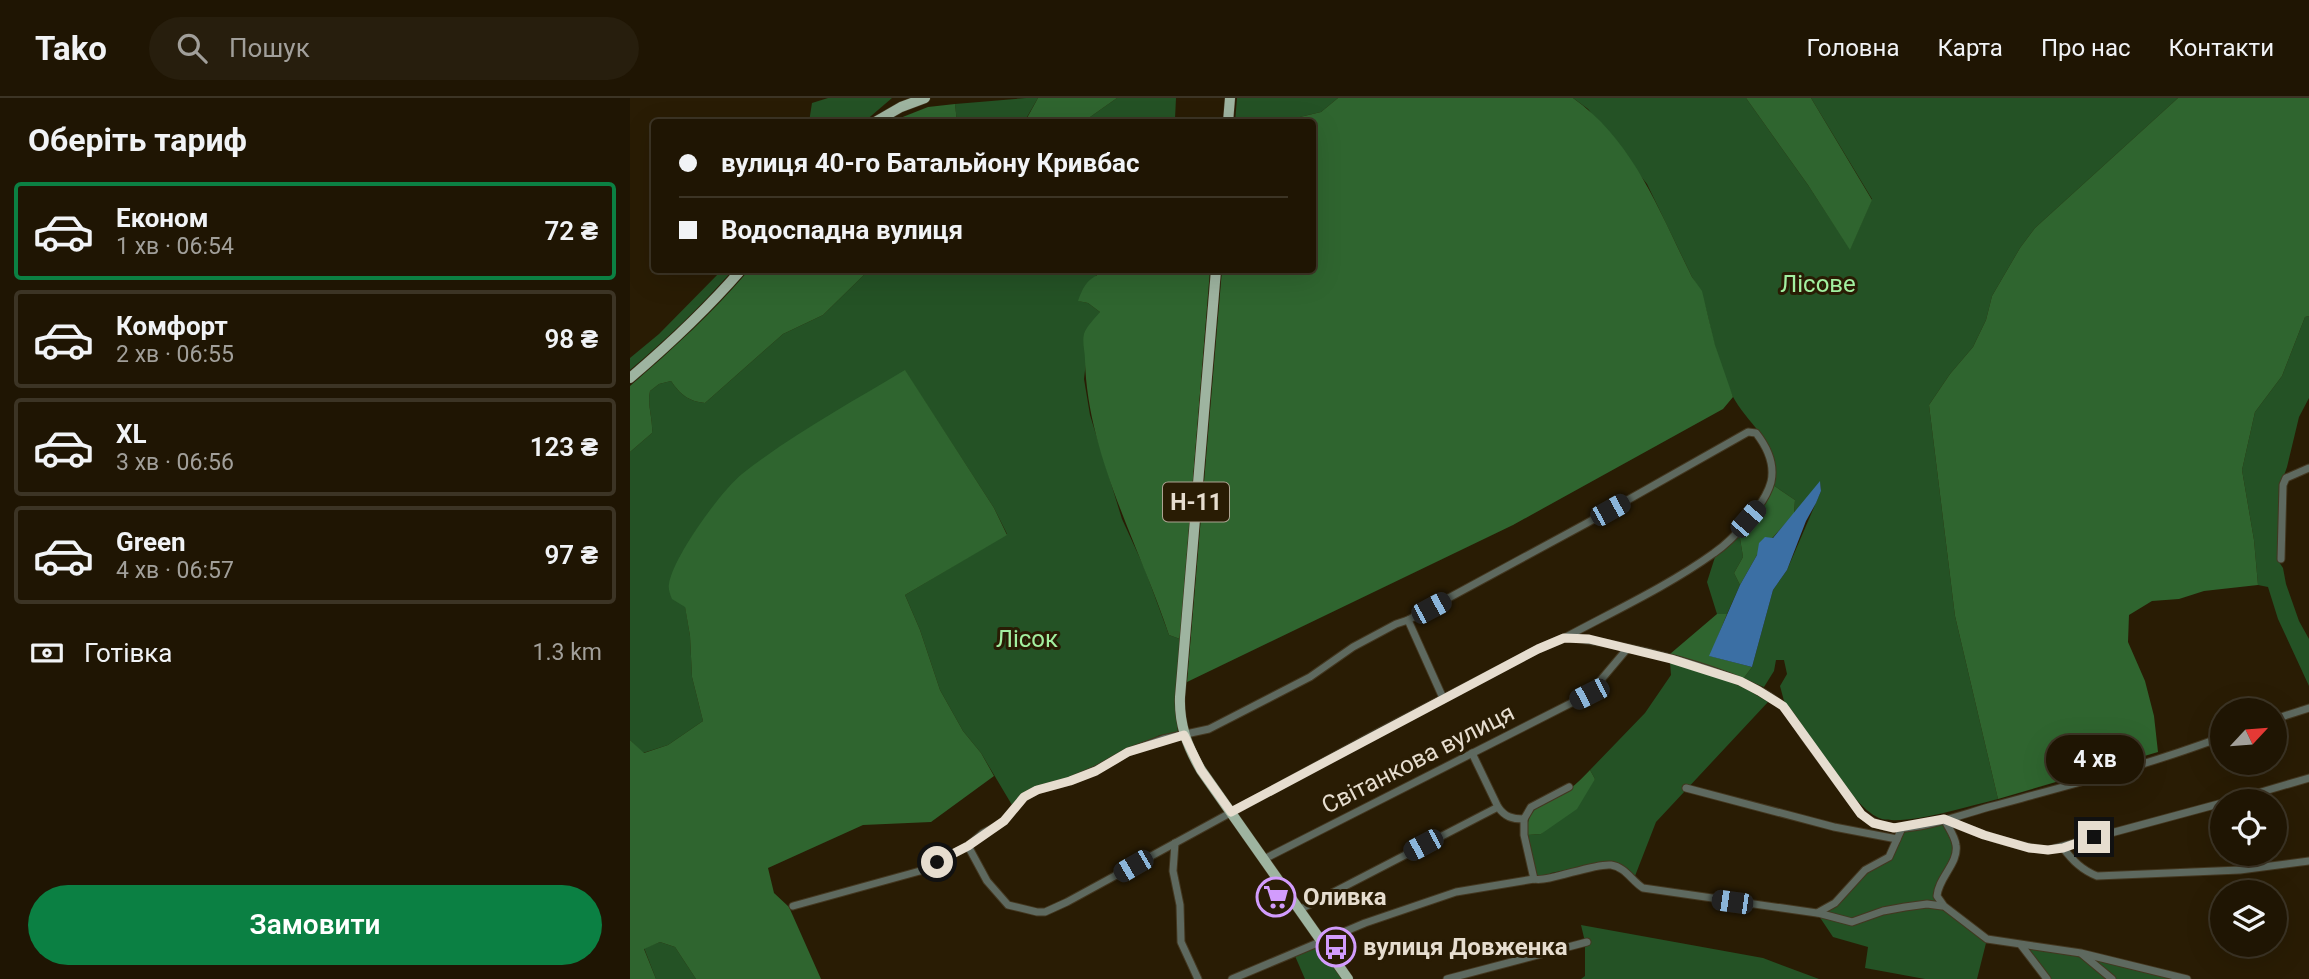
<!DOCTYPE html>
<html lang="uk">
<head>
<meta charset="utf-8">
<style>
	:root { --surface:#1f1503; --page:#271e0d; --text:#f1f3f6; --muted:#a19f9a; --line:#3c3425; --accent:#0b8043 }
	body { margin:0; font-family:Roboto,sans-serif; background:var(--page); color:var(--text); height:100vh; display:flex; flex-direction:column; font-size:26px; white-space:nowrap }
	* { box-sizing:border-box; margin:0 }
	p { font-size:23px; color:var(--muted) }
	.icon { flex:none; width:38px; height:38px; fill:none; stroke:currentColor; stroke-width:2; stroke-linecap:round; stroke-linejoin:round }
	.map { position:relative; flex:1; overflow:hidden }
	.details { display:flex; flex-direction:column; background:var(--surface); width:630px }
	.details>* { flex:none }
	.top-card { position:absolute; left:21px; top:21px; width:665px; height:154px; border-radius:7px; box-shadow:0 7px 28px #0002,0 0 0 2px var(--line); display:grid; align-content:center; height:154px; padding:0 28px; background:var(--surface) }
	.needle { width:46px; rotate:64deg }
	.fabs { position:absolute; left:1580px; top:600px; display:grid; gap:14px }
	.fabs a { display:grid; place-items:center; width:77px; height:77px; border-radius:50%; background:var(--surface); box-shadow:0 7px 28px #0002,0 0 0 2px var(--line); font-size:35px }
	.end { position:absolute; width:32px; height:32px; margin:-16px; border:9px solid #e6ddcf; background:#111; box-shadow:0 0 0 4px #111 }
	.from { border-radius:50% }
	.bubble { position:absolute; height:49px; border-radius:24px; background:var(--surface); box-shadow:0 7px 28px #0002,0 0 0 2px var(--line); font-size:23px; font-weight:600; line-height:49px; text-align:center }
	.car { position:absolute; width:21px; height:42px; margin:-21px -10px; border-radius:9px; box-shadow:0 0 5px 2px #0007; background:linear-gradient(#222 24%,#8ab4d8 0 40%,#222 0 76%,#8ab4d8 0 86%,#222 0) }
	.top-card b { display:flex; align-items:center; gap:24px; height:66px; font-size:26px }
	.top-card b+b { border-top:2px solid var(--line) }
	.top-card i { width:18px; height:18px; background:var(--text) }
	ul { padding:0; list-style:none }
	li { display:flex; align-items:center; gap:21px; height:98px; margin:0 14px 10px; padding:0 14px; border:4px solid var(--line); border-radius:7px }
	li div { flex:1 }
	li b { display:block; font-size:26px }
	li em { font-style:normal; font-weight:600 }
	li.active { border-color:var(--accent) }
	li>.icon { width:63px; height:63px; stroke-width:1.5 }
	h2 { padding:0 28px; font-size:32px; line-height:84px }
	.pay { display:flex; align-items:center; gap:18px; height:77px; padding:0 28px; font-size:26px }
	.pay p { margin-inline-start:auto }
	.action { display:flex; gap:14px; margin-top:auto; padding:14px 28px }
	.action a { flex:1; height:80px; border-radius:42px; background:var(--accent); color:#fff; font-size:28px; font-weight:600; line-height:80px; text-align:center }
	header { display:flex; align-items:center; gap:42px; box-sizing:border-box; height:98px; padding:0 35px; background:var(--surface); border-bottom:2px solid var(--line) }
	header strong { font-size:33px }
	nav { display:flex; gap:38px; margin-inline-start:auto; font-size:24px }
	.search { width:490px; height:63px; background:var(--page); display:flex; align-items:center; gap:18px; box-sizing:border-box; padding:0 24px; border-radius:38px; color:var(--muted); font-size:26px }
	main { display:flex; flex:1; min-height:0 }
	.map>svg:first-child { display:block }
	.green { fill:#245225 }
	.forest { fill:#2f652f }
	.water { fill:#3b6fa4 }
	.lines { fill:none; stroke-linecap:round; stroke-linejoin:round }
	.minor-casing { stroke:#433720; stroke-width:9 }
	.major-casing { stroke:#433720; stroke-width:11 }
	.minor { stroke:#5e695f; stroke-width:7 }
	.major { stroke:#9eb4a0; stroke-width:10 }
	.route { stroke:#e6ddcf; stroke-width:9 }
	.labels { text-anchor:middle; stroke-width:6; stroke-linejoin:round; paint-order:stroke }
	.shield { fill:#291c04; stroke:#ada392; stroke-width:2 }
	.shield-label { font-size:23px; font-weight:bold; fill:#e6ddcf }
	.park-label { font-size:24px; fill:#a2f0a0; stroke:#291c04 }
	.street-label { font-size:24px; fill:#e6ddcf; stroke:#291c04 }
	.poi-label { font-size:24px; font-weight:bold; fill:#e6ddcf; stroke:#291c04; text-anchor:start }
</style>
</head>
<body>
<header>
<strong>Tako</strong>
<div class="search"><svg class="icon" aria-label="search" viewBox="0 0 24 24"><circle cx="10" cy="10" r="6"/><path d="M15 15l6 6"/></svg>Пошук</div>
<nav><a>Головна</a><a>Карта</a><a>Про нас</a><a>Контакти</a></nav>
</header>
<main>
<section class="details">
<h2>Оберіть тариф</h2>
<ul>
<li class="active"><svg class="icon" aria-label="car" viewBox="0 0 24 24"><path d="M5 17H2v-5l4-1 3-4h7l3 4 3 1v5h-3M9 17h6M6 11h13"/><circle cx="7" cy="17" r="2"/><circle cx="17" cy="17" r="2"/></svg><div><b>Економ</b><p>1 хв · 06:54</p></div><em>72 ₴</em></li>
<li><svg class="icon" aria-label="car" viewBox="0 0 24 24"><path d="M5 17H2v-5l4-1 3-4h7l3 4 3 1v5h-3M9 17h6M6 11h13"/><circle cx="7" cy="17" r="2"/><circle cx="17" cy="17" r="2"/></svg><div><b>Комфорт</b><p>2 хв · 06:55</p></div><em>98 ₴</em></li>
<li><svg class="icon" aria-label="car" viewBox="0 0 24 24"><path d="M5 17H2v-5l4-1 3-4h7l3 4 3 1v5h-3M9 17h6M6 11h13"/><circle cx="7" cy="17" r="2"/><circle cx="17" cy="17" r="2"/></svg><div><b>XL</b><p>3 хв · 06:56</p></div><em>123 ₴</em></li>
<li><svg class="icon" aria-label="car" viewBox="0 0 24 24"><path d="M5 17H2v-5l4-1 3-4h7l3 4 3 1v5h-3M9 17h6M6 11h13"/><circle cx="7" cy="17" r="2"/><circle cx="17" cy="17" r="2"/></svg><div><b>Green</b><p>4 хв · 06:57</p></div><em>97 ₴</em></li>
</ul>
<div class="pay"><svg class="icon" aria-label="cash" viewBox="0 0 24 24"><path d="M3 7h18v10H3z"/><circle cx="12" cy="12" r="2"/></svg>Готівка<p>1.3 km</p></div>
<div class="action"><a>Замовити</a></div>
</section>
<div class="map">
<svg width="1679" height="881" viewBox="0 0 1679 881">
	<rect width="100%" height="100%" fill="#291c04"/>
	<!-- green -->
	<g class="green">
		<path d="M 198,0 L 262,0 L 234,24 L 179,24 L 182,5 Z"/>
		<path d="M 396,0 L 408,0 L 397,19 L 398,24 L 327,24 L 325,6 Z"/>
		<path d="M 487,0 L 546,0 L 545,21 L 553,24 L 453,24 Z"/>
		<path d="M 607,0 L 708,0 L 691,14 L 670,19 L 660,24 L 605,24 Z"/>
		<path d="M 943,0 L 1116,0 L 1178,87 L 1220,151 L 1242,101 L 1181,0 L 1548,0 L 1405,130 L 1390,150 L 1362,198 L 1356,222 L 1343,249 L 1320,276 L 1299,307 L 1325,518 L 1368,701 C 1339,708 1280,727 1252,721 C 1224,714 1174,628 1154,603 L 1150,588 L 1157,576 L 1154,562 L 1146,562 L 1144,573 L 1134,589 L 1113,581 L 1122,569 L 1143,492 L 1157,472 L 1191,393 L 1190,384 L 1164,416 L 1165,402 L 1143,387 C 1152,344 1119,330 1102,297 C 1095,281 1089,262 1084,245 C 1078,222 1076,199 1062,179 L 1017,86 L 958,11 Z"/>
		<path d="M 92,172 L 103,172 C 71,208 37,241 0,272 L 0,260 L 29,236 Z"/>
		<path d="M 239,172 L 481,172 L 467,176 L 449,203 L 458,205 L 470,214 L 456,264 L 454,281 L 460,317 L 492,421 L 514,469 L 539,537 L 550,541 L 545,600 L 548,636 L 530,637 L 439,681 L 394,696 L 382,707 L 351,655 L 333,633 L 310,592 L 290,532 L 275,497 L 377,436 L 364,410 L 275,273 L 55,508 L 60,538 L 62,579 L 73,623 L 38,647 L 13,655 L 0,642 L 0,354 L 22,335 C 23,320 17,308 20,293 L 29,286 L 41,283 C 51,297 58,303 75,305 L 153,236 L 193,217 Z"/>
		<path d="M 1679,218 L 1679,300 L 1669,319 L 1657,369 L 1651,386 L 1649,464 L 1653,470 L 1656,486 L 1669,523 L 1679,541 L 1679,588 L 1648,521 L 1638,489 L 1628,487 L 1624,442 L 1612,372 L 1625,314 L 1652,278 L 1675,219 Z"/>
		<path d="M 1109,434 L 1113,459 L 1104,475 L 1110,487 L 1097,516 L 1087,516 L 1077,484 L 1085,459 Z"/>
		<path d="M 1040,564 L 1108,586 L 1138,604 L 1026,724 L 1005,778 L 994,769 L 981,763 L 921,775 L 916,779 L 905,777 L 897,737 L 911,736 L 965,681 L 960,672 L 1015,615 L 1041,577 Z"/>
		<path d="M 1314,721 L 1327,747 L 1307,798 L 1357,841 L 1347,881 L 1295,881 L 1235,870 L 1238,849 L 1203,839 L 1187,815 L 1195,813 L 1235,772 L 1259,759 L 1272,730 Z"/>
		<path d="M 951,827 L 1133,860 L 1189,881 L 951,881 L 955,878 L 955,844 Z"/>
		<path d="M 30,844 L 45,849 L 66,881 L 26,881 L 14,850 Z"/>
		<path d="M 689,847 L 712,881 L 675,881 L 665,858 Z"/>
		<path d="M 1391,847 L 1451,855 L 1557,881 L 1417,881 Z"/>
	</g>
	<!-- forest -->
	<g class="forest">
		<path d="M 408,0 L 487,0 L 453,24 L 398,24 L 397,20 Z"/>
		<path d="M 708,0 L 943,0 C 1004,43 1030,115 1062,179 L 1072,193 L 1085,247 L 1103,299 L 1093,311 L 883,427 L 557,584 L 592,172 L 682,172 L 682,24 L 660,24 L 670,19 L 691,14 Z"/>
		<path d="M 1116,0 L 1181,0 L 1242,102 L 1220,152 L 1178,87 Z"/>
		<path d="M 1548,0 L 1679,0 L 1679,218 L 1675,219 L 1652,278 L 1625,314 L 1612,372 L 1624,442 L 1628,487 L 1574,493 L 1549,501 L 1522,503 L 1499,517 L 1498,544 L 1515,583 L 1524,618 L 1528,654 L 1368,701 L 1325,518 L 1299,307 L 1320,276 L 1343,249 L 1356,222 L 1362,198 L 1390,150 L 1405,130 Z"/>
		<path d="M 325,6 L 327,24 L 260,24 L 298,9 Z"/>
		<path d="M 119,172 L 239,172 L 193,217 L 153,236 L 75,305 C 58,303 51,297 41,283 L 29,286 L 20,293 C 17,308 23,320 22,335 L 0,354 L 0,288 C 43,251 83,214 119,172 Z"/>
		<path d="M 481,172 L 580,172 L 550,541 L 539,537 C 510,449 457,356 455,262 C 455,254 452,244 454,236 C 456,229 465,220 470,214 L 458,205 L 448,203 C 455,183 461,178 481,172 Z"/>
		<path d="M 275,272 L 364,410 L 377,437 L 275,497 L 290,532 L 310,592 L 333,633 L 351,655 L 364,678 L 301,724 L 233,727 L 138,770 L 144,795 L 159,809 L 191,881 L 66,881 L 45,849 L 30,844 L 14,851 L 26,881 L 0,881 L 0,642 L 14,655 L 38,647 L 73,623 L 62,579 L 60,538 L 55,509 L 42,501 C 40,496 38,491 39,486 C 43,459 91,393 112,376 C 163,336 220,305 275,272 Z"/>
		<path d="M 1143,387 L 1165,402 L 1164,416 L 1127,457 L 1110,487 L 1104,475 L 1113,459 L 1109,434 L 1131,411 Z"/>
		<path d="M 1087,516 L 1097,516 L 1080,558 L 1122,569 L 1113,581 L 1040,556 Z"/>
		<path d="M 960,672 L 965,681 L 947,711 L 911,736 L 897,737 C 896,706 916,706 939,691 C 947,686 953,679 960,672 Z"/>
	</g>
	<!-- water -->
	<path class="water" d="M 1190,383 L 1191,393 L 1186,405 L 1176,423 L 1157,472 L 1143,492 L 1122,569 L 1079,558 L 1110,487 L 1127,457 L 1129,445 L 1135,439 L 1143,440 Z"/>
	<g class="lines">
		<defs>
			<g id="minor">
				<path d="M 1651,461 L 1653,387 L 1656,380 L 1679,370"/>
				<path d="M 778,522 L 813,600"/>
				<path d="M 936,540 C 986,543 1116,574 1152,608 C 1161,616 1168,629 1174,638 C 1193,664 1212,690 1231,716 C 1241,724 1251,729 1264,730 C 1292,732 1336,715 1363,708 C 1440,687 1518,667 1592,639"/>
				<path d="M 1645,621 L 1679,610"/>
				<path d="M 842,655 L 868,709"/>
				<path d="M 1056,690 L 1204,729 L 1267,741"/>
				<path d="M 1597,704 L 1679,680"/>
				<path d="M 894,721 L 894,737 L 904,781"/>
				<path d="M 1314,721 C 1318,729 1325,738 1326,747 C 1329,765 1308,780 1307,798 L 1314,808 L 1357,841 L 1451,855 L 1557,881"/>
				<path d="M 1315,722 C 1348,735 1382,748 1418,752 L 1592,705"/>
				<path d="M 545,745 L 543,773 L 550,807 L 551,844 L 568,881"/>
				<path d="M 1433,750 C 1443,763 1452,772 1467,778 L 1610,772 L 1679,763"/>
				<path d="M 634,761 L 959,596 L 997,551"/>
				<path d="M 163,808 L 290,773 L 338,748 L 353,735 L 365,729 L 374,723 L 394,699 L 407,692 L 440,683 L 466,672 L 498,654 L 533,641 L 579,631 L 680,579 L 723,549 L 766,526 L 778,522 L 957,425 L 1118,334 L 1126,335 C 1137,349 1145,366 1141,384 C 1135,407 1103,442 1084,455 C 1038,488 984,513 934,540 L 908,551 L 743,637 L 437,804 L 415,814 L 407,814 L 378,807 L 357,783 L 338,748"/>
				<path d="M 669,812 L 868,709 C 875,719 882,721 894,721 L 901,709 L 939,689"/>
				<path d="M 1188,815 L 1222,824 L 1253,813 L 1275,809 L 1297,806 L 1312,808"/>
				<path d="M 1391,847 L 1417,881"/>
				<path d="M 1452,856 L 1482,881"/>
				<path d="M 602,881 L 735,825 L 826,794 L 904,781 C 917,785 963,765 981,767 C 995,769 1002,783 1013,790 L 1187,815 L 1205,805 L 1235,772 L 1259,759 L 1272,730"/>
				<path d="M 817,881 L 957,844"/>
			</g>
			<g id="major">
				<path d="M 245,24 L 271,9 L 295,0"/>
				<path d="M 598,24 L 600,0"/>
				<path d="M 586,172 L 550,599 C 549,626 557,648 571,672 L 718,881"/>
				<path d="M 0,280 C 40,246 77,211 111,172"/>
			</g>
		</defs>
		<!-- minor casing -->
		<use href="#minor" class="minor-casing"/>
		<!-- major casing -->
		<use href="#major" class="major-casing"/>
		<!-- minor -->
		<use href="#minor" class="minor"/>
		<!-- major -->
		<use href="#major" class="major"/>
	</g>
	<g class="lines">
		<!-- route -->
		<path class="route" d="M 307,764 L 338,748 L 374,723 L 394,699 L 407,692 L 440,683 L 466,673 L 498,654 L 554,637 L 571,672 L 601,714 L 908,551 L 934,540 L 959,541 L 1041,561 L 1110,583 L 1129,593 L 1153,608 L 1231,716 L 1243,725 L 1264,730 L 1314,721 L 1354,737 L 1399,750 L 1418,752 L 1433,750 L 1464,739"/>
	</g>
	<!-- icons -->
	<defs>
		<symbol id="supermarket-ring" viewBox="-11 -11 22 22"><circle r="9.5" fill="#291c04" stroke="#d29cfd" stroke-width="1.5"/><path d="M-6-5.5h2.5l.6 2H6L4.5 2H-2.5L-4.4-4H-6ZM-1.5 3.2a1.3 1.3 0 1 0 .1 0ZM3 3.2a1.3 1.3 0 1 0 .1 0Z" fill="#d29cfd"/></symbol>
		<symbol id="bus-ring" viewBox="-11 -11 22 22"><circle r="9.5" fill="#291c04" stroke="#d29cfd" stroke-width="1.5"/><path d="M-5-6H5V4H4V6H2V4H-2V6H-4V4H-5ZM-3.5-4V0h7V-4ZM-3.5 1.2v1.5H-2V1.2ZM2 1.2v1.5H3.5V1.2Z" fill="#d29cfd"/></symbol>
	</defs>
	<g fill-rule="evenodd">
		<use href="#supermarket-ring" x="624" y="777" width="44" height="44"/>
		<use href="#bus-ring" x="684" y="827" width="44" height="44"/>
	</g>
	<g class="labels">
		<!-- shield labels -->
		<rect class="shield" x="533" y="384.5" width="66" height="39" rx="5"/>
		<g class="shield-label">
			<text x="566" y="412">Н-11</text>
		</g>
		<!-- park labels -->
		<g class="park-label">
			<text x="1188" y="194">Лісове</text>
			<text x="397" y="549">Лісок</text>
		</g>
		<!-- street labels -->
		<g class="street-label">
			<text transform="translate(788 661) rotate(-27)" y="8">Світанкова вулиця</text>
		</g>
		<!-- poi labels -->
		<g class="poi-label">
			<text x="673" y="807">Оливка</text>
			<text x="733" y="857">вулиця Довженка</text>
		</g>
	</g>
</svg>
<div class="fabs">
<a><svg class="needle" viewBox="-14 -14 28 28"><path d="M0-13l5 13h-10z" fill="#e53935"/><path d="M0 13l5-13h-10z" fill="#a19f9a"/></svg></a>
<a><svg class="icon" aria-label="locate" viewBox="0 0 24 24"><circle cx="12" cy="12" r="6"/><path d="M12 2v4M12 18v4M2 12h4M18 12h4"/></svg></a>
<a><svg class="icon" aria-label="layers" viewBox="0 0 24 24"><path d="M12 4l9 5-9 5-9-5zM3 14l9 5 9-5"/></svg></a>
</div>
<i class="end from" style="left:307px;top:764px"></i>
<i class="end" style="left:1464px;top:739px"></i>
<div class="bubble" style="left:1416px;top:637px;width:98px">4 хв</div>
<i class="car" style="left:980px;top:412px;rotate:61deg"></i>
<i class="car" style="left:1118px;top:421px;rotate:41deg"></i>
<i class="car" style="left:801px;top:510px;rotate:62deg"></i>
<i class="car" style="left:959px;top:596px;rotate:243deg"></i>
<i class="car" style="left:793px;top:747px;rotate:242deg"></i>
<i class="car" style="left:503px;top:768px;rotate:240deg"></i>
<i class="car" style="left:1102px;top:804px;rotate:278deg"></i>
<div class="top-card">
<b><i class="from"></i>вулиця 40-го Батальйону Кривбас</b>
<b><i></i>Водоспадна вулиця</b>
</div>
</div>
</main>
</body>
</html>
